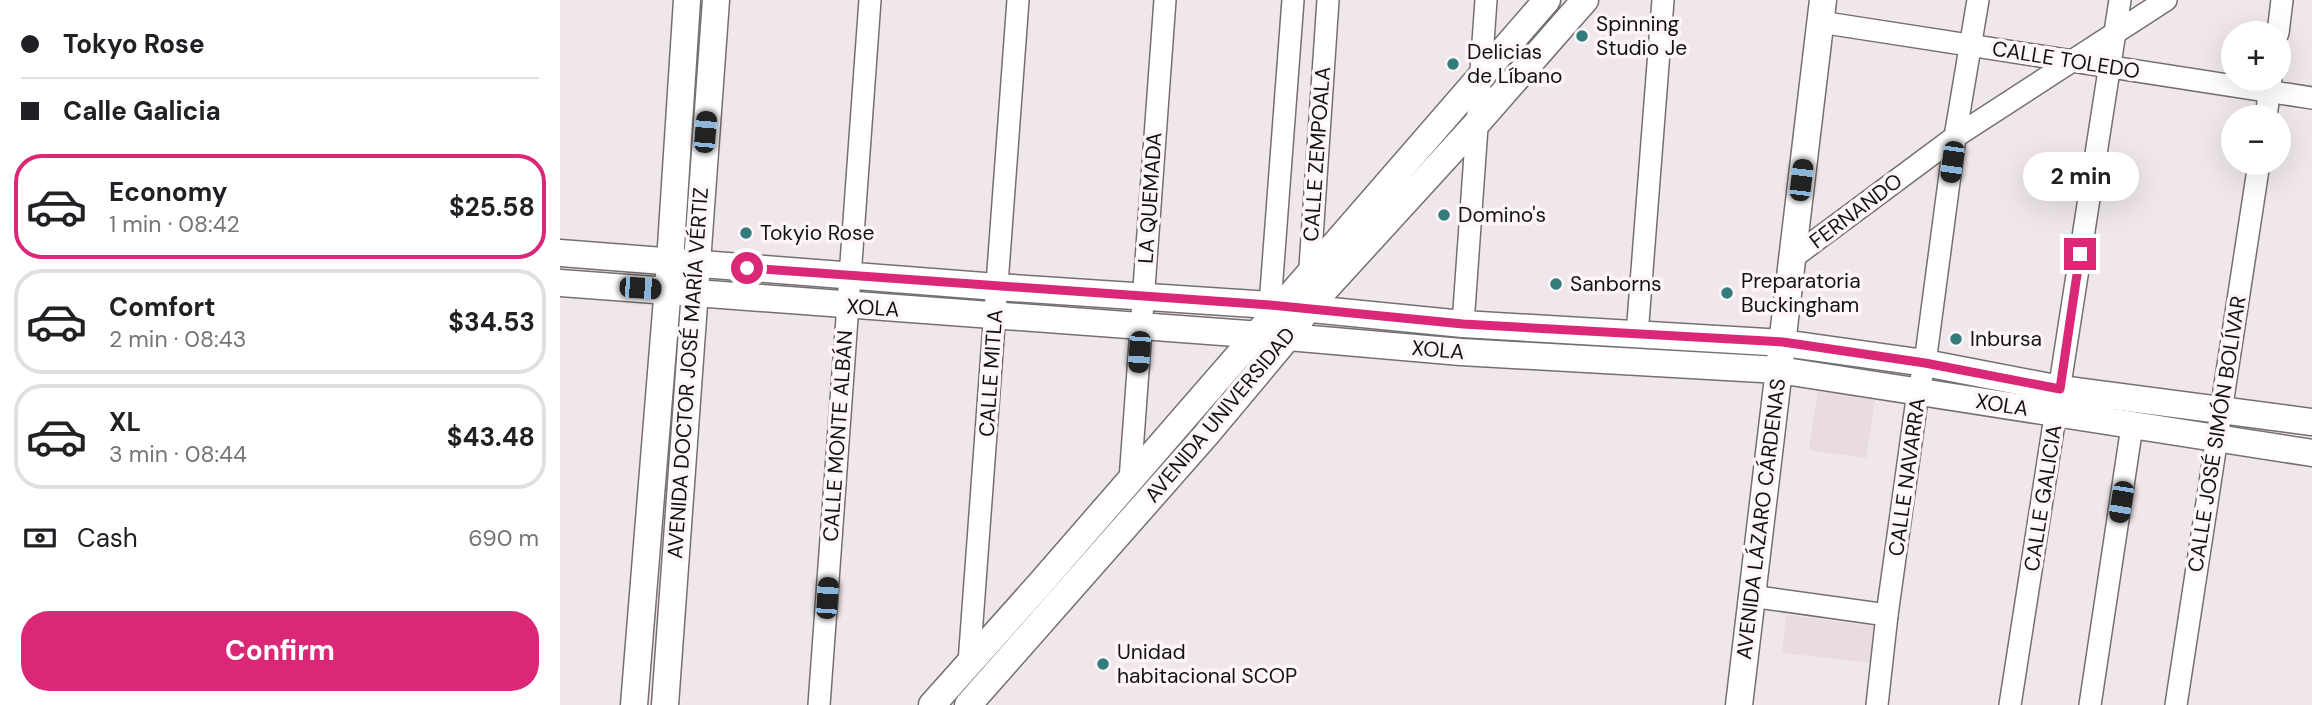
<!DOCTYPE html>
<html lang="en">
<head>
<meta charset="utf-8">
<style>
	:root { --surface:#fff; --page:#f6f6f6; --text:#202124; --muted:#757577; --line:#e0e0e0; --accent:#db2777 }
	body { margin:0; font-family:"DM Sans",sans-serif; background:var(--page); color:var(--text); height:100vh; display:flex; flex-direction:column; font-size:26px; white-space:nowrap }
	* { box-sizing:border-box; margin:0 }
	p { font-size:23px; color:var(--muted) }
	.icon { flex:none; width:38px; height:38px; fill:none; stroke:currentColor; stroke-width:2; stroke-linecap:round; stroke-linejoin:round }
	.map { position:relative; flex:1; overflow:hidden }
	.sheet { display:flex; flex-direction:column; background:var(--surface); width:560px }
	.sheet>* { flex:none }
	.guide { display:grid; align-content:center; height:154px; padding:0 21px; background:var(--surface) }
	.tools { position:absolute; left:1661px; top:21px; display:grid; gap:14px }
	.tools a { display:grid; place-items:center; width:70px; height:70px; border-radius:50%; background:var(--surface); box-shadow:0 7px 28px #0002; font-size:35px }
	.end { position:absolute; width:32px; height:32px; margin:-16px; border:9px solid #db2777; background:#fff; box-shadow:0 0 0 4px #fff }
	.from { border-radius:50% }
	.bubble { position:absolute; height:49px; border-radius:24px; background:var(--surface); box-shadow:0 7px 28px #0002; font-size:23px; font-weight:700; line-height:49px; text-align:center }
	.car { position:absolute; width:21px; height:42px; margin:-21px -10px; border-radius:9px; box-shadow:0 0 5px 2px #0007; background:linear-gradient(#222 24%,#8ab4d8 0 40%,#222 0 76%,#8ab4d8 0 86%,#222 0) }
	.guide b { display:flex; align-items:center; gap:24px; height:66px; font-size:26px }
	.guide b+b { border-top:2px solid var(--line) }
	.guide i { width:18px; height:18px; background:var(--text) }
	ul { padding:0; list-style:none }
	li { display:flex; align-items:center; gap:21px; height:105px; margin:0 14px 10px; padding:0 7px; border:4px solid var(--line); border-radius:28px }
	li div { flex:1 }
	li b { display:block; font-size:26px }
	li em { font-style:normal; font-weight:700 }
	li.active { border-color:var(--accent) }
	li>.icon { width:63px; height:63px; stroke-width:1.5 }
	.pay { display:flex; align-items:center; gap:18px; height:77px; padding:0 21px; font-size:26px }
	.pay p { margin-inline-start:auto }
	.cta { display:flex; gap:14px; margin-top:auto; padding:14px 21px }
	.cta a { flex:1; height:80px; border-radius:28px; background:var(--accent); color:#fff; font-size:28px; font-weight:700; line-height:80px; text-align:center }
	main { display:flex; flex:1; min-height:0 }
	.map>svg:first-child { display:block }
	.built { fill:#eadae1 }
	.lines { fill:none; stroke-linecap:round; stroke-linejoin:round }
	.minor-casing { stroke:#766f72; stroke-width:24 }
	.major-casing { stroke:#766f72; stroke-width:29 }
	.minor { stroke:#fff; stroke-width:21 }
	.major { stroke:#fff; stroke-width:26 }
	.route { stroke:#db2777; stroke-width:9 }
	.poi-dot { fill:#337c7c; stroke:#fdf5f8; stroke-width:2.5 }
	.labels { text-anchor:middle; stroke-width:7; stroke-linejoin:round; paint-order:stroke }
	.poi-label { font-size:21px; fill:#141113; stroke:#fdf5f8; text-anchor:start }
	.street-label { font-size:21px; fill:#141113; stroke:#fdf5f8 }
</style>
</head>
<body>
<main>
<section class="sheet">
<div class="guide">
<b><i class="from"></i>Tokyo Rose</b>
<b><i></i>Calle Galicia</b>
</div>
<ul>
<li class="active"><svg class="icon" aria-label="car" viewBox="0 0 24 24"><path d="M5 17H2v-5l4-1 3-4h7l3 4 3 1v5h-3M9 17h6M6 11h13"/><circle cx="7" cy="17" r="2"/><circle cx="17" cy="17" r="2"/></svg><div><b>Economy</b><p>1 min · 08:42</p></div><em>$25.58</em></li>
<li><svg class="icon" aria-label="car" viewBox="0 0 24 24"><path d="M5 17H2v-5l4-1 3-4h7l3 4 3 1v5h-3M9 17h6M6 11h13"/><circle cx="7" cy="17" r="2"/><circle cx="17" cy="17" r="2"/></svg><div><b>Comfort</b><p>2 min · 08:43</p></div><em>$34.53</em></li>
<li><svg class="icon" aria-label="car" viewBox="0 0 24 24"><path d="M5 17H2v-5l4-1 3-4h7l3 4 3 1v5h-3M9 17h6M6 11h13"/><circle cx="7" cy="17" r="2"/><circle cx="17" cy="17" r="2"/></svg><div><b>XL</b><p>3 min · 08:44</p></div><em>$43.48</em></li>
</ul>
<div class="pay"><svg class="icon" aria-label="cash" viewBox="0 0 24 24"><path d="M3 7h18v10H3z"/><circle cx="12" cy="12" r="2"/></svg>Cash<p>690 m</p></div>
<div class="cta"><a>Confirm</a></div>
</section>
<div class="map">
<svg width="1752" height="705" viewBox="0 0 1752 705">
	<rect width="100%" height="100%" fill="#efe7eb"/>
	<!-- built -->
	<g class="built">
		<path d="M 1258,389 L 1315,400 L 1306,458 L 1249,450 Z"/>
		<path d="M 1226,615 L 1319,627 L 1314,663 L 1222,653 Z"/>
	</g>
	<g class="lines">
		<defs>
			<g id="minor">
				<path d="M 1260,22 L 1752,98"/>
				<path d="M 1718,33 L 1722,0"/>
				<path d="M 1706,117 L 1711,79"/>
				<path d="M 1231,259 L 1395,137 L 1606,0"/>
				<path d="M 749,282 L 768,0"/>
				<path d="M 710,305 L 733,0"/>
				<path d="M 903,324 L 926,0"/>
				<path d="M 1077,335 L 1103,0"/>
				<path d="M 570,480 L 605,0"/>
				<path d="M 1191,596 L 1327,615"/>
				<path d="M 409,663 L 458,0"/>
				<path d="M 259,705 L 310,0"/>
				<path d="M 1317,705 L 1327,615 L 1358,392 L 1365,363 L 1395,137 L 1418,0"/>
				<path d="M 1450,705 L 1560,0"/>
				<path d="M 1530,705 L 1572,426"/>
				<path d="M 1616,705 L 1699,163"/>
			</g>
			<g id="major">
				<path d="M 0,253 L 437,287 L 710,305 L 903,324 L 1223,343 L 1365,363 L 1500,389 L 1752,422"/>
				<path d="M 0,283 L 728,337 L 901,352 L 1219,370 L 1752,453"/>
				<path d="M 74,705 L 110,262 L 127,0"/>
				<path d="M 105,705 L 156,0"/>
				<path d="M 372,705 L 480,584 L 987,0"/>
				<path d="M 408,705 L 646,435 L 728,337 L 748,308 L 919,121 L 1025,0"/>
				<path d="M 1179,705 L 1263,0"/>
			</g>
		</defs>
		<!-- minor casing -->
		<use href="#minor" class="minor-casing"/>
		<!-- major casing -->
		<use href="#major" class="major-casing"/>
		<!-- minor -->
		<use href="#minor" class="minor"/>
		<!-- major -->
		<use href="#major" class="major"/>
	</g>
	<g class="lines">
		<!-- route -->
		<path class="route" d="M 187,268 L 710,305 L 903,324 L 1223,342 L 1365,363 L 1500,389 L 1520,254"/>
	</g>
	<!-- markers -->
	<g class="poi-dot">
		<circle cx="1022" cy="36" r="7"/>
		<circle cx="893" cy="64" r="7"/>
		<circle cx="884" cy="215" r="7"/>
		<circle cx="186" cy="233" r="7"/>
		<circle cx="996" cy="284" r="7"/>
		<circle cx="1167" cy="293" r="7"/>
		<circle cx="1396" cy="339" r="7"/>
		<circle cx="543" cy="664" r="7"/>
	</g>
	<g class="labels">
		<!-- poi labels -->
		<g class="poi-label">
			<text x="1036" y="31">Spinning<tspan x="1036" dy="24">Studio Je</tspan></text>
			<text x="907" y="59">Delicias<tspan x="907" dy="24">de Líbano</tspan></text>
			<text x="898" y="222">Domino's</text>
			<text x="200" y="240">Tokyio Rose</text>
			<text x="1181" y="288">Preparatoria<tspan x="1181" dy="24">Buckingham</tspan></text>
			<text x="1010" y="291">Sanborns</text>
			<text x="1410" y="346">Inbursa</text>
			<text x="557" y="659">Unidad<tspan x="557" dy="24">habitacional SCOP</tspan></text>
		</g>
		<!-- street labels -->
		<g class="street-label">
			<text transform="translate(1506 60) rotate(9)" y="7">CALLE TOLEDO</text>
			<text transform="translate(757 154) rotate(-86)" y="7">CALLE ZEMPOALA</text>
			<text transform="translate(590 198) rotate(-86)" y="7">LA QUEMADA</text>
			<text transform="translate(1296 211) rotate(-37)" y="7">FERNANDO</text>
			<text transform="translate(313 308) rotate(4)" y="7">XOLA</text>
			<text transform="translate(878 350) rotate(5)" y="7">XOLA</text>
			<text transform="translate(128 373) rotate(-86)" y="7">AVENIDA DOCTOR JOSÉ MARÍA VÉRTIZ</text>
			<text transform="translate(431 373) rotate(-86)" y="7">CALLE MITLA</text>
			<text transform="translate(1442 405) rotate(9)" y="7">XOLA</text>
			<text transform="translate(660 415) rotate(-50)" y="7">AVENIDA UNIVERSIDAD</text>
			<text transform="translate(1657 434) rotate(-81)" y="7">CALLE JOSÉ SIMÓN BOLÍVAR</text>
			<text transform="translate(278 436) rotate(-86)" y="7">CALLE MONTE ALBÁN</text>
			<text transform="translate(1347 477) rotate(-82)" y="7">CALLE NAVARRA</text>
			<text transform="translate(1483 498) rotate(-81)" y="7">CALLE GALICIA</text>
			<text transform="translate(1201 519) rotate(-83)" y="7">AVENIDA LÁZARO CÁRDENAS</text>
		</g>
	</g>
</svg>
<div class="tools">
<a>+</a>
<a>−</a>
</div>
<i class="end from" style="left:187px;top:268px"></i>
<i class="end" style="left:1520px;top:254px"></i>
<div class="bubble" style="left:1463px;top:152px;width:116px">2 min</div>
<i class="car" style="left:145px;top:132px;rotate:5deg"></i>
<i class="car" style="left:1392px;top:162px;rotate:188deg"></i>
<i class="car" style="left:1241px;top:180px;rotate:7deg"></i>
<i class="car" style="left:80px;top:288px;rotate:94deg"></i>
<i class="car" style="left:579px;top:352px;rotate:184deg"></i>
<i class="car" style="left:1561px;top:502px;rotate:189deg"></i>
<i class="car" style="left:267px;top:598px;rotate:4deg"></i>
</div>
</main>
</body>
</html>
